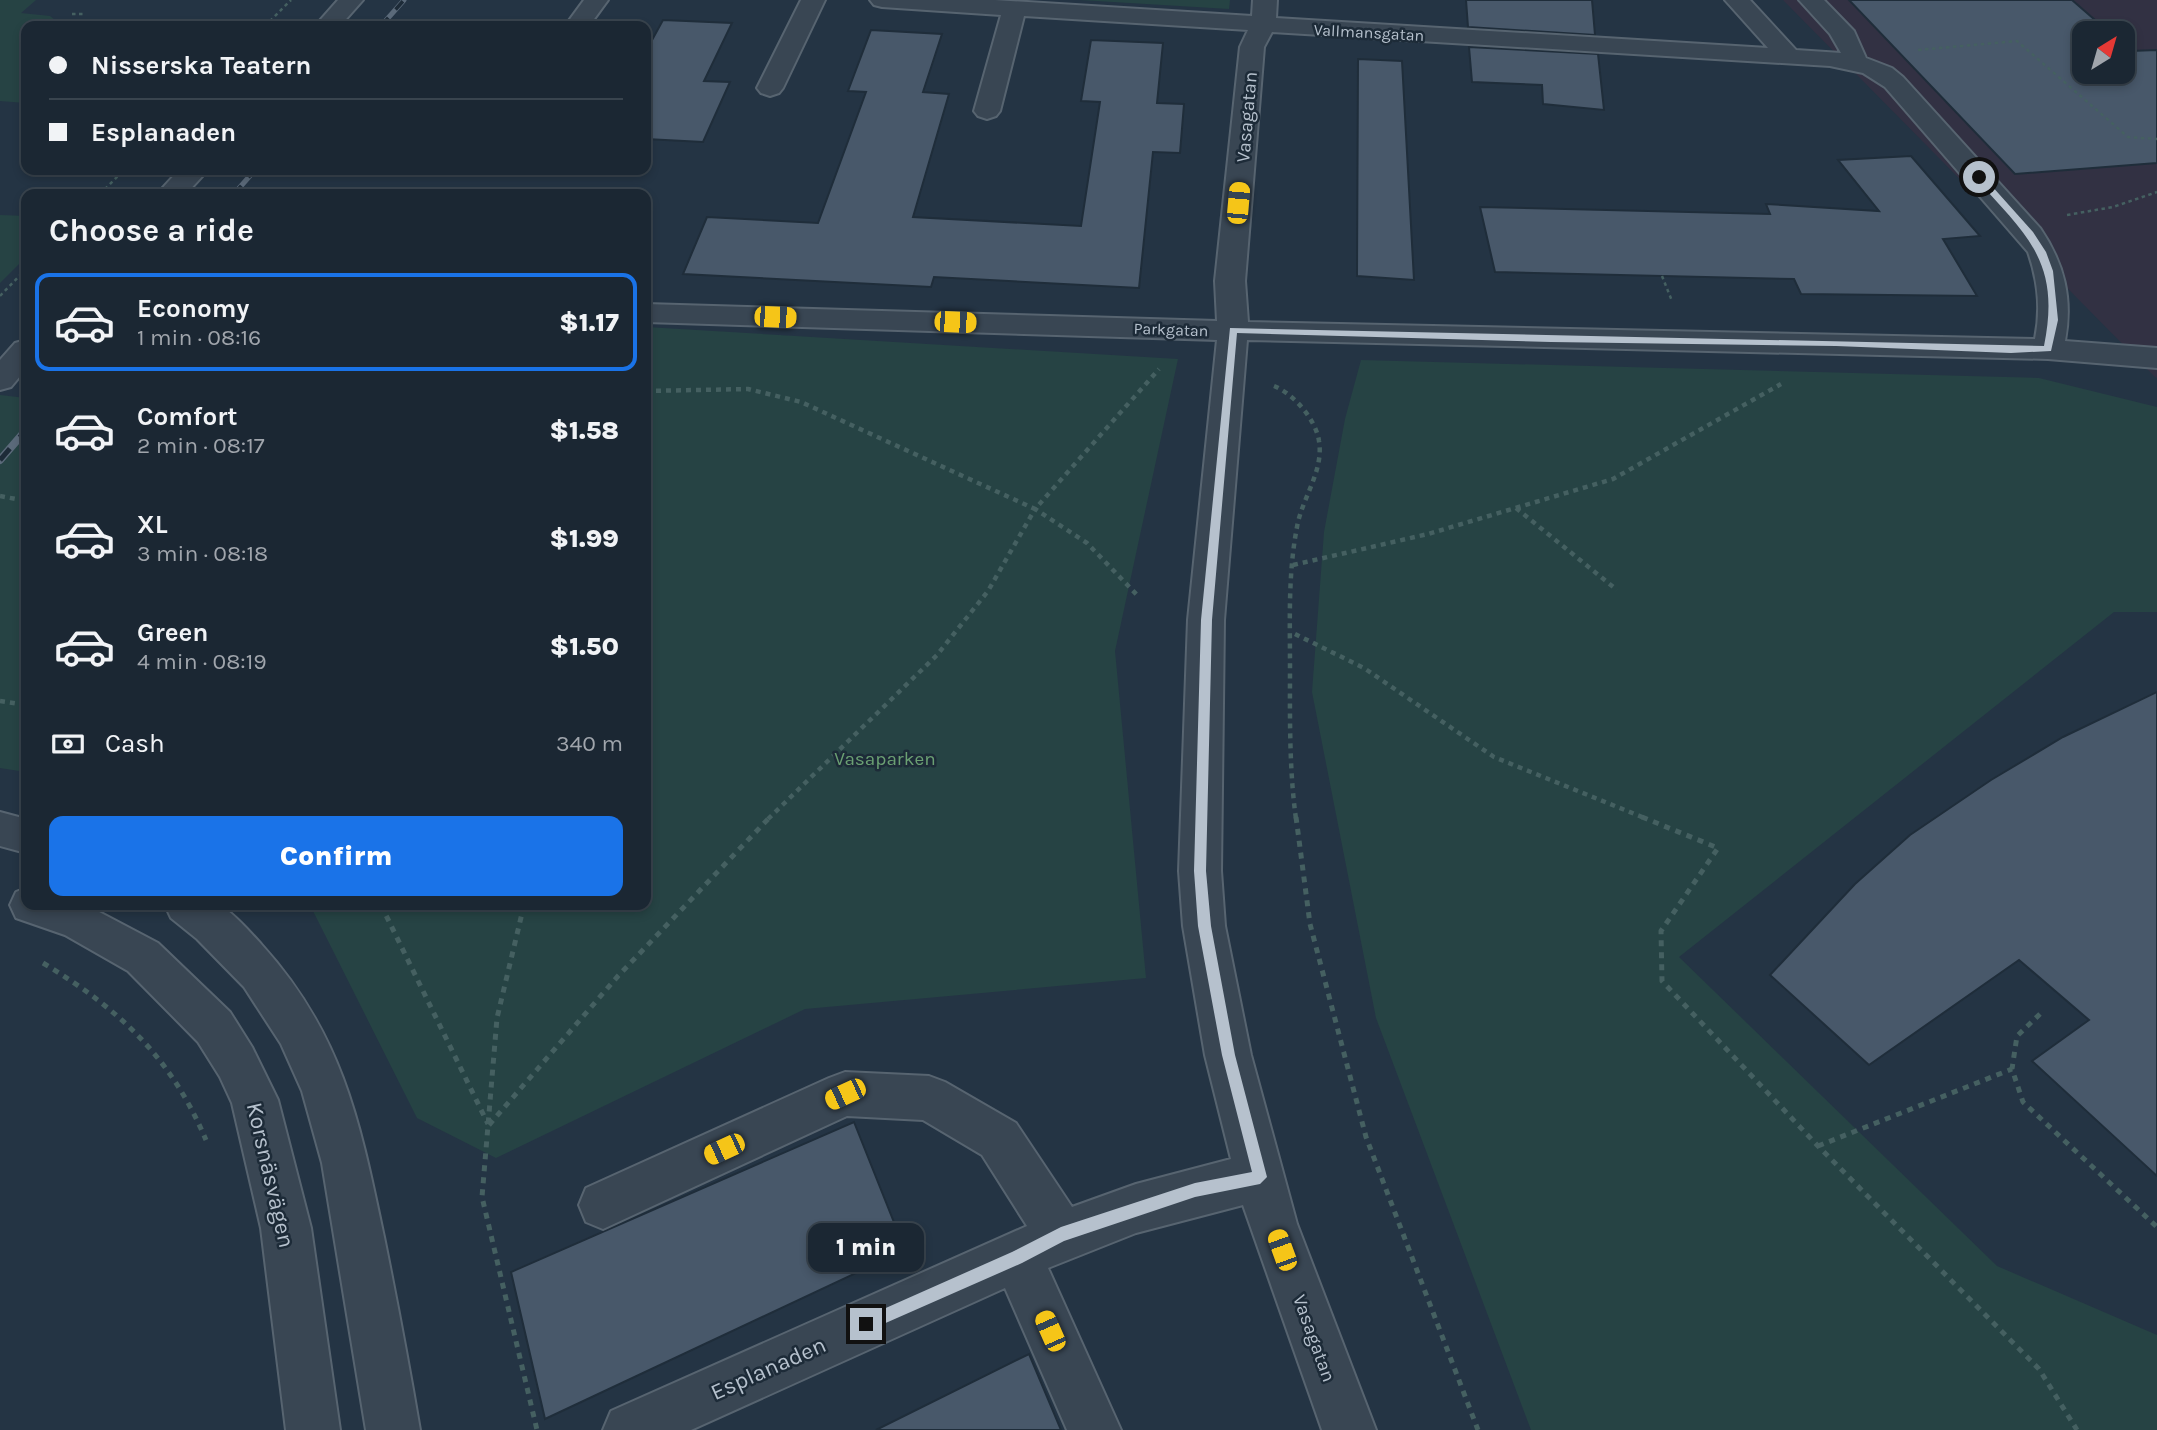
<!DOCTYPE html>
<html lang="en">
<head>
<meta charset="utf-8">
<style>
	:root { --surface:#1b2733; --page:#242f3b; --text:#f1f3f6; --muted:#a0a5ac; --line:#39444e; --accent:#1a73e8 }
	body { margin:0; font-family:Karla,sans-serif; background:var(--page); color:var(--text); height:100vh; display:flex; flex-direction:column; font-size:26px; white-space:nowrap }
	* { box-sizing:border-box; margin:0 }
	p { font-size:23px; color:var(--muted) }
	.icon { flex:none; width:38px; height:38px; fill:none; stroke:currentColor; stroke-width:2; stroke-linecap:round; stroke-linejoin:round }
	.map { position:relative; flex:1; overflow:hidden }
	.panel { position:absolute; left:21px; top:189px; width:630px; height:721px; display:flex; flex-direction:column; background:var(--surface); border-radius:14px; box-shadow:0 4px 10px #0003,0 0 0 2px var(--line) }
	.panel>* { flex:none }
	.banner { position:absolute; left:21px; top:21px; width:630px; height:154px; border-radius:14px; box-shadow:0 4px 10px #0003,0 0 0 2px var(--line); display:grid; align-content:center; height:154px; padding:0 28px; background:var(--surface) }
	.needle { width:46px; rotate:37deg }
	.buttons { position:absolute; left:2072px; top:21px; display:grid; gap:14px }
	.buttons a { display:grid; place-items:center; width:63px; height:63px; border-radius:14px; background:var(--surface); box-shadow:0 4px 10px #0003,0 0 0 2px var(--line); font-size:35px }
	.end { position:absolute; width:32px; height:32px; margin:-16px; border:9px solid #b6c1cd; background:#111; box-shadow:0 0 0 4px #111 }
	.from { border-radius:50% }
	.bubble { position:absolute; height:49px; border-radius:14px; background:var(--surface); box-shadow:0 4px 10px #0003,0 0 0 2px var(--line); font-size:23px; font-weight:800; line-height:49px; text-align:center }
	.car { position:absolute; width:21px; height:42px; margin:-21px -10px; border-radius:9px; box-shadow:0 0 5px 2px #0007; background:linear-gradient(#f5c518 24%,#345 0 40%,#f5c518 0 76%,#345 0 86%,#f5c518 0) }
	.banner b { display:flex; align-items:center; gap:24px; height:66px; font-size:26px }
	.banner b+b { border-top:2px solid var(--line) }
	.banner i { width:18px; height:18px; background:var(--text) }
	ul { padding:0; list-style:none }
	li { display:flex; align-items:center; gap:21px; height:98px; margin:0 14px 10px; padding:0 14px; border:4px solid transparent; border-radius:14px }
	li div { flex:1 }
	li b { display:block; font-size:26px }
	li em { font-style:normal; font-weight:800 }
	li.on { border-color:var(--accent) }
	li>.icon { width:63px; height:63px; stroke-width:1.5 }
	h2 { padding:0 28px; font-size:32px; line-height:84px }
	.pay { display:flex; align-items:center; gap:18px; height:77px; padding:0 28px; font-size:26px }
	.pay p { margin-inline-start:auto }
	.cta { display:flex; gap:14px; margin-top:auto; padding:14px 28px }
	.cta a { flex:1; height:80px; border-radius:14px; background:var(--accent); color:#fff; font-size:28px; font-weight:800; line-height:80px; text-align:center }
	.map>svg:first-child { display:block }
	.medical { fill:#323143; fill-rule:evenodd }
	.green { fill:#264344 }
	.building { fill:#48586a; stroke:#1f2d3a; stroke-width:2 }
	.lines { fill:none; stroke-linecap:round; stroke-linejoin:round }
	.minor-casing { stroke:#576470; stroke-width:4 }
	.path-far2 { stroke:#456061; stroke-width:2.5; stroke-dasharray:3.5 3.5; stroke-linecap:butt }
	.path-far1 { stroke:#456061; stroke-width:4.5; stroke-dasharray:5 5; stroke-linecap:butt }
	.path { stroke:#456061; stroke-width:5; stroke-dasharray:6 6; stroke-linecap:butt }
	.minor { fill:#394653; fill-rule:evenodd }
	.rail-far1-casing { stroke:#5b6a7a; stroke-width:5 }
	.rail-casing { stroke:#5b6a7a; stroke-width:8 }
	.rail-far1 { stroke:#1d2b38; stroke-width:3.5; stroke-dasharray:11; stroke-linecap:butt }
	.rail { stroke:#1d2b38; stroke-width:5; stroke-dasharray:15; stroke-linecap:butt }
	.route { fill:#b6c1cd }
	.labels { text-anchor:middle; stroke-width:5; stroke-linejoin:round; paint-order:stroke }
	.far-street-label { font-size:16px; fill:#b6c1cd; stroke:#1d2b38 }
	.street-label { font-size:19px; fill:#b6c1cd; stroke:#1d2b38 }
	.park-label { font-size:19px; fill:#6ba073; stroke:#1d2b38 }
	.near-street-label { font-size:23px; fill:#b6c1cd; stroke:#1d2b38 }
</style>
</head>
<body>
<div class="map">
<svg width="2157" height="1430" viewBox="0 0 2157 1430">
	<rect width="100%" height="100%" fill="#243444"/>
	<!-- medical -->
	<path class="medical" d="M 1783,0 L 2157,0 L 2157,378 L 2155,377 ZM 2084,33 L 2123,33 L 2123,72 L 2084,72 Z"/>
	<!-- green -->
	<g class="green">
		<path d="M 0,0 L 36,0 L 21,13 L 50,16 L 62,26 L 26,26 L 26,103 L 0,101 Z"/>
		<path d="M 1080,0 L 1230,0 L 1229,9 Z"/>
		<path d="M 0,215 L 26,216 L 26,257 L 0,283 Z"/>
		<path d="M 646,327 L 1178,359 L 1115,651 L 1146,978 L 805,1009 L 496,1158 L 417,1118 L 310,905 L 646,905 Z"/>
		<path d="M 1361,360 L 2039,378 L 2157,407 L 2157,612 L 2114,612 L 1679,957 L 1997,1266 L 2157,1335 L 2157,1430 L 1531,1430 L 1376,1018 L 1312,692 L 1324,532 L 1345,419 Z"/>
		<path d="M 0,395 L 26,398 L 26,772 L 0,768 Z"/>
	</g>
	<!-- building -->
	<g class="building">
		<path d="M 1466,0 L 1592,0 L 1595,35 L 1468,27 Z"/>
		<path d="M 1849,0 L 2072,0 L 2110,33 L 2084,33 L 2084,72 L 2123,72 L 2123,44 L 2130,51 L 2157,50 L 2157,163 L 2015,174 Z"/>
		<path d="M 663,20 L 732,23 L 704,81 L 730,82 L 703,142 L 646,139 L 646,51 Z"/>
		<path d="M 871,30 L 942,34 L 923,92 L 949,94 L 913,217 L 1081,226 L 1100,102 L 1081,101 L 1091,40 L 1163,43 L 1157,103 L 1184,104 L 1180,153 L 1153,152 L 1139,288 L 934,277 L 931,287 L 683,274 L 707,217 L 818,223 L 866,92 L 848,91 Z"/>
		<path d="M 1469,47 L 1598,54 L 1604,110 L 1543,104 L 1542,85 L 1472,82 Z"/>
		<path d="M 1358,59 L 1402,61 L 1414,280 L 1357,276 Z"/>
		<path d="M 1911,156 L 1980,236 L 1943,239 L 1977,296 L 1801,294 L 1794,279 L 1495,272 L 1480,207 L 1770,214 L 1766,204 L 1879,211 L 1838,160 Z"/>
		<path d="M 2157,692 L 2157,1176 L 2032,1061 L 2089,1020 L 2019,960 L 1869,1065 L 1770,975 L 1855,884 L 1910,835 L 1991,780 L 2063,737 Z"/>
		<path d="M 854,1122 L 905,1250 L 545,1419 L 511,1272 Z"/>
		<path d="M 1029,1354 L 1061,1430 L 876,1430 Z"/>
	</g>
	<g class="lines">
		<defs>
			<g id="minor">
				<path d="M 338,0 L 363,0 L 340,26 L 315,26 Z"/>
				<path d="M 584,0 L 608,0 L 589,26 L 565,26 Z"/>
				<path d="M 801,0 L 825,0 L 783,88 L 779,93 L 770,96 L 761,93 L 757,88 Z"/>
				<path d="M 870,0 L 995,0 L 1252,16 L 1253,0 L 1277,0 L 1276,18 L 1768,48 L 1725,0 L 1750,0 L 1796,50 L 1841,53 L 1830,34 L 1799,0 L 1824,0 L 1854,31 L 1866,58 L 1892,68 L 1903,77 L 2040,228 C 2064,263 2073,298 2065,341 L 2157,348 L 2157,368 L 2048,359 L 1247,340 L 1224,620 L 1221,871 L 1225,926 L 1251,1055 L 1297,1224 L 1376,1430 L 1322,1430 L 1243,1205 L 1136,1233 L 1048,1268 L 1121,1430 L 1067,1430 L 1005,1288 L 691,1430 L 603,1430 L 611,1411 L 1027,1226 L 982,1155 L 923,1120 L 847,1116 L 603,1229 L 586,1222 L 579,1205 L 586,1188 L 829,1078 L 845,1072 L 929,1076 L 945,1082 L 1016,1123 L 1072,1207 L 1136,1184 L 1231,1159 L 1205,1055 L 1183,926 L 1179,871 L 1188,620 L 1217,340 L 646,322 L 646,304 L 1217,321 L 1215,281 L 1240,47 L 1248,30 L 1024,16 L 1000,111 L 996,116 L 987,119 L 978,116 L 974,111 L 1001,15 L 882,7 L 874,5 ZM 1272,32 L 1830,66 L 1863,73 L 1885,87 L 2028,252 C 2038,280 2041,310 2035,339 L 1248,322 L 1245,281 L 1264,47 Z"/>
				<path d="M 179,170 L 208,170 L 186,194 L 157,194 Z"/>
				<path d="M 26,340 L 26,369 L 11,387 L 0,390 L 0,360 L 15,343 Z"/>
				<path d="M 0,812 L 26,819 L 26,853 L 0,846 Z"/>
				<path d="M 26,888 L 26,905 L 86,905 L 158,943 L 230,1012 L 252,1047 L 278,1100 L 311,1228 L 340,1430 L 286,1430 L 261,1228 L 232,1103 L 220,1077 L 198,1042 L 128,971 L 65,935 L 16,918 L 10,905 L 16,892 Z"/>
				<path d="M 165,905 C 177,904 206,901 218,905 C 229,908 252,934 261,944 C 343,1034 360,1123 384,1237 C 397,1301 409,1365 420,1430 L 366,1430 L 322,1163 L 302,1091 L 281,1044 L 244,987 L 197,939 L 171,918 Z"/>
			</g>
		</defs>
		<!-- minor casing -->
		<use href="#minor" class="minor-casing"/>
		<!-- path-far2 -->
		<g class="path-far2">
			<path d="M 72,14 L 85,14"/>
			<path d="M 265,26 L 291,0"/>
			<path d="M 1918,50 L 2017,41 L 2128,137 L 2157,139"/>
			<path d="M 100,194 L 124,170"/>
			<path d="M 2067,215 L 2113,207 L 2157,192"/>
			<path d="M 1662,276 L 1672,301"/>
			<path d="M 0,296 L 26,269"/>
		</g>
		<!-- path-far1 -->
		<g class="path-far1">
			<path d="M 1274,386 C 1294,394 1316,420 1319,441 C 1324,471 1302,498 1297,527 C 1288,573 1290,620 1290,665 C 1290,717 1289,768 1296,819"/>
			<path d="M 646,391 L 748,389 L 801,402 L 1035,509 L 1159,369"/>
			<path d="M 0,496 L 26,501"/>
			<path d="M 1516,508 L 1617,590"/>
			<path d="M 1293,565 L 1428,534 L 1613,479 L 1781,384"/>
			<path d="M 1295,634 L 1364,668 L 1494,757 L 1647,819"/>
			<path d="M 0,701 L 26,705"/>
			<path d="M 768,819 L 937,655 L 988,591 L 1035,509 L 1087,543 L 1138,596"/>
		</g>
		<!-- path -->
		<g class="path">
			<path d="M 1296,817 L 1310,924 L 1366,1137 L 1478,1430"/>
			<path d="M 1642,817 L 1718,848 L 1661,931 L 1662,981 L 1818,1146 L 2039,1369 L 2077,1430"/>
			<path d="M 381,905 L 488,1124"/>
			<path d="M 524,905 L 497,1018 L 482,1197 L 537,1430"/>
			<path d="M 43,963 C 119,1009 171,1057 206,1140"/>
			<path d="M 2040,1014 L 2017,1036 L 2012,1069 L 2023,1102 L 2157,1227"/>
			<path d="M 489,1125 L 618,976 L 770,817"/>
			<path d="M 1818,1146 L 2012,1069"/>
		</g>
		<!-- minor -->
		<use href="#minor" class="minor"/>
		<defs>
			<g id="rail-far1">
				<path d="M 381,26 L 404,0"/>
				<path d="M 234,194 L 255,170"/>
			</g>
			<path id="rail" d="M 0,460 L 26,430"/>
		</defs>
		<!-- rail-far1 casing -->
		<use href="#rail-far1" class="rail-far1-casing"/>
		<!-- rail casing -->
		<use href="#rail" class="rail-casing"/>
		<!-- rail-far1 -->
		<use href="#rail-far1" class="rail-far1"/>
		<!-- rail -->
		<use href="#rail" class="rail"/>
	</g>
	<!-- route -->
	<path class="route" d="M 1976,175 L 1982,175 L 2033,232 L 2046,252 L 2053,271 L 2058,320 L 2051,351 L 2011,353 L 1836,346 L 1551,342 L 1237,333 L 1212,620 L 1206,871 L 1211,926 L 1235,1055 L 1267,1177 L 1260,1184 L 1195,1197 L 1064,1241 L 1022,1263 L 872,1329 L 866,1332 L 861,1329 L 859,1324 L 861,1319 L 1012,1252 L 1061,1227 L 1195,1183 L 1252,1172 L 1222,1055 L 1198,926 L 1194,871 L 1201,620 L 1230,328 L 2044,346 C 2061,263 2028,236 1976,179 Z"/>
	<g class="labels">
		<!-- far-street labels -->
		<g class="far-street-label">
			<text transform="translate(1369 32) rotate(3)" y="6">Vallmansgatan</text>
			<text transform="translate(1171 329) rotate(2)" y="6">Parkgatan</text>
		</g>
		<!-- street labels -->
		<g class="street-label">
			<text transform="translate(1246 117) rotate(-85)" y="7">Vasagatan</text>
			<text transform="translate(1315 1338) rotate(70)" y="7">Vasagatan</text>
		</g>
		<!-- park labels -->
		<g class="park-label">
			<text x="885" y="765">Vasaparken</text>
		</g>
		<!-- near-street labels -->
		<g class="near-street-label">
			<text transform="translate(271 1175) rotate(77)" y="8">Korsnäsvägen</text>
			<text transform="translate(768 1368) rotate(-24)" y="8">Esplanaden</text>
		</g>
	</g>
</svg>
<div class="buttons">
<a><svg class="needle" viewBox="-14 -14 28 28"><path d="M0-13l5 13h-10z" fill="#e53935"/><path d="M0 13l5-13h-10z" fill="#a0a5ac"/></svg></a>
</div>
<i class="end from" style="left:1979px;top:177px"></i>
<i class="end" style="left:866px;top:1324px"></i>
<div class="bubble" style="left:808px;top:1223px;width:116px">1 min</div>
<i class="car" style="left:1238px;top:203px;rotate:5deg"></i>
<i class="car" style="left:775px;top:317px;rotate:92deg"></i>
<i class="car" style="left:955px;top:322px;rotate:92deg"></i>
<i class="car" style="left:845px;top:1094px;rotate:245deg"></i>
<i class="car" style="left:724px;top:1149px;rotate:245deg"></i>
<i class="car" style="left:1282px;top:1250px;rotate:340deg"></i>
<i class="car" style="left:1050px;top:1331px;rotate:336deg"></i>
<div class="banner">
<b><i class="from"></i>Nisserska Teatern</b>
<b><i></i>Esplanaden</b>
</div>
<section class="panel">
<h2>Choose a ride</h2>
<ul>
<li class="on"><svg class="icon" aria-label="car" viewBox="0 0 24 24"><path d="M5 17H2v-5l4-1 3-4h7l3 4 3 1v5h-3M9 17h6M6 11h13"/><circle cx="7" cy="17" r="2"/><circle cx="17" cy="17" r="2"/></svg><div><b>Economy</b><p>1 min · 08:16</p></div><em>$1.17</em></li>
<li><svg class="icon" aria-label="car" viewBox="0 0 24 24"><path d="M5 17H2v-5l4-1 3-4h7l3 4 3 1v5h-3M9 17h6M6 11h13"/><circle cx="7" cy="17" r="2"/><circle cx="17" cy="17" r="2"/></svg><div><b>Comfort</b><p>2 min · 08:17</p></div><em>$1.58</em></li>
<li><svg class="icon" aria-label="car" viewBox="0 0 24 24"><path d="M5 17H2v-5l4-1 3-4h7l3 4 3 1v5h-3M9 17h6M6 11h13"/><circle cx="7" cy="17" r="2"/><circle cx="17" cy="17" r="2"/></svg><div><b>XL</b><p>3 min · 08:18</p></div><em>$1.99</em></li>
<li><svg class="icon" aria-label="car" viewBox="0 0 24 24"><path d="M5 17H2v-5l4-1 3-4h7l3 4 3 1v5h-3M9 17h6M6 11h13"/><circle cx="7" cy="17" r="2"/><circle cx="17" cy="17" r="2"/></svg><div><b>Green</b><p>4 min · 08:19</p></div><em>$1.50</em></li>
</ul>
<div class="pay"><svg class="icon" aria-label="cash" viewBox="0 0 24 24"><path d="M3 7h18v10H3z"/><circle cx="12" cy="12" r="2"/></svg>Cash<p>340 m</p></div>
<div class="cta"><a>Confirm</a></div>
</section>
</div>
</body>
</html>
